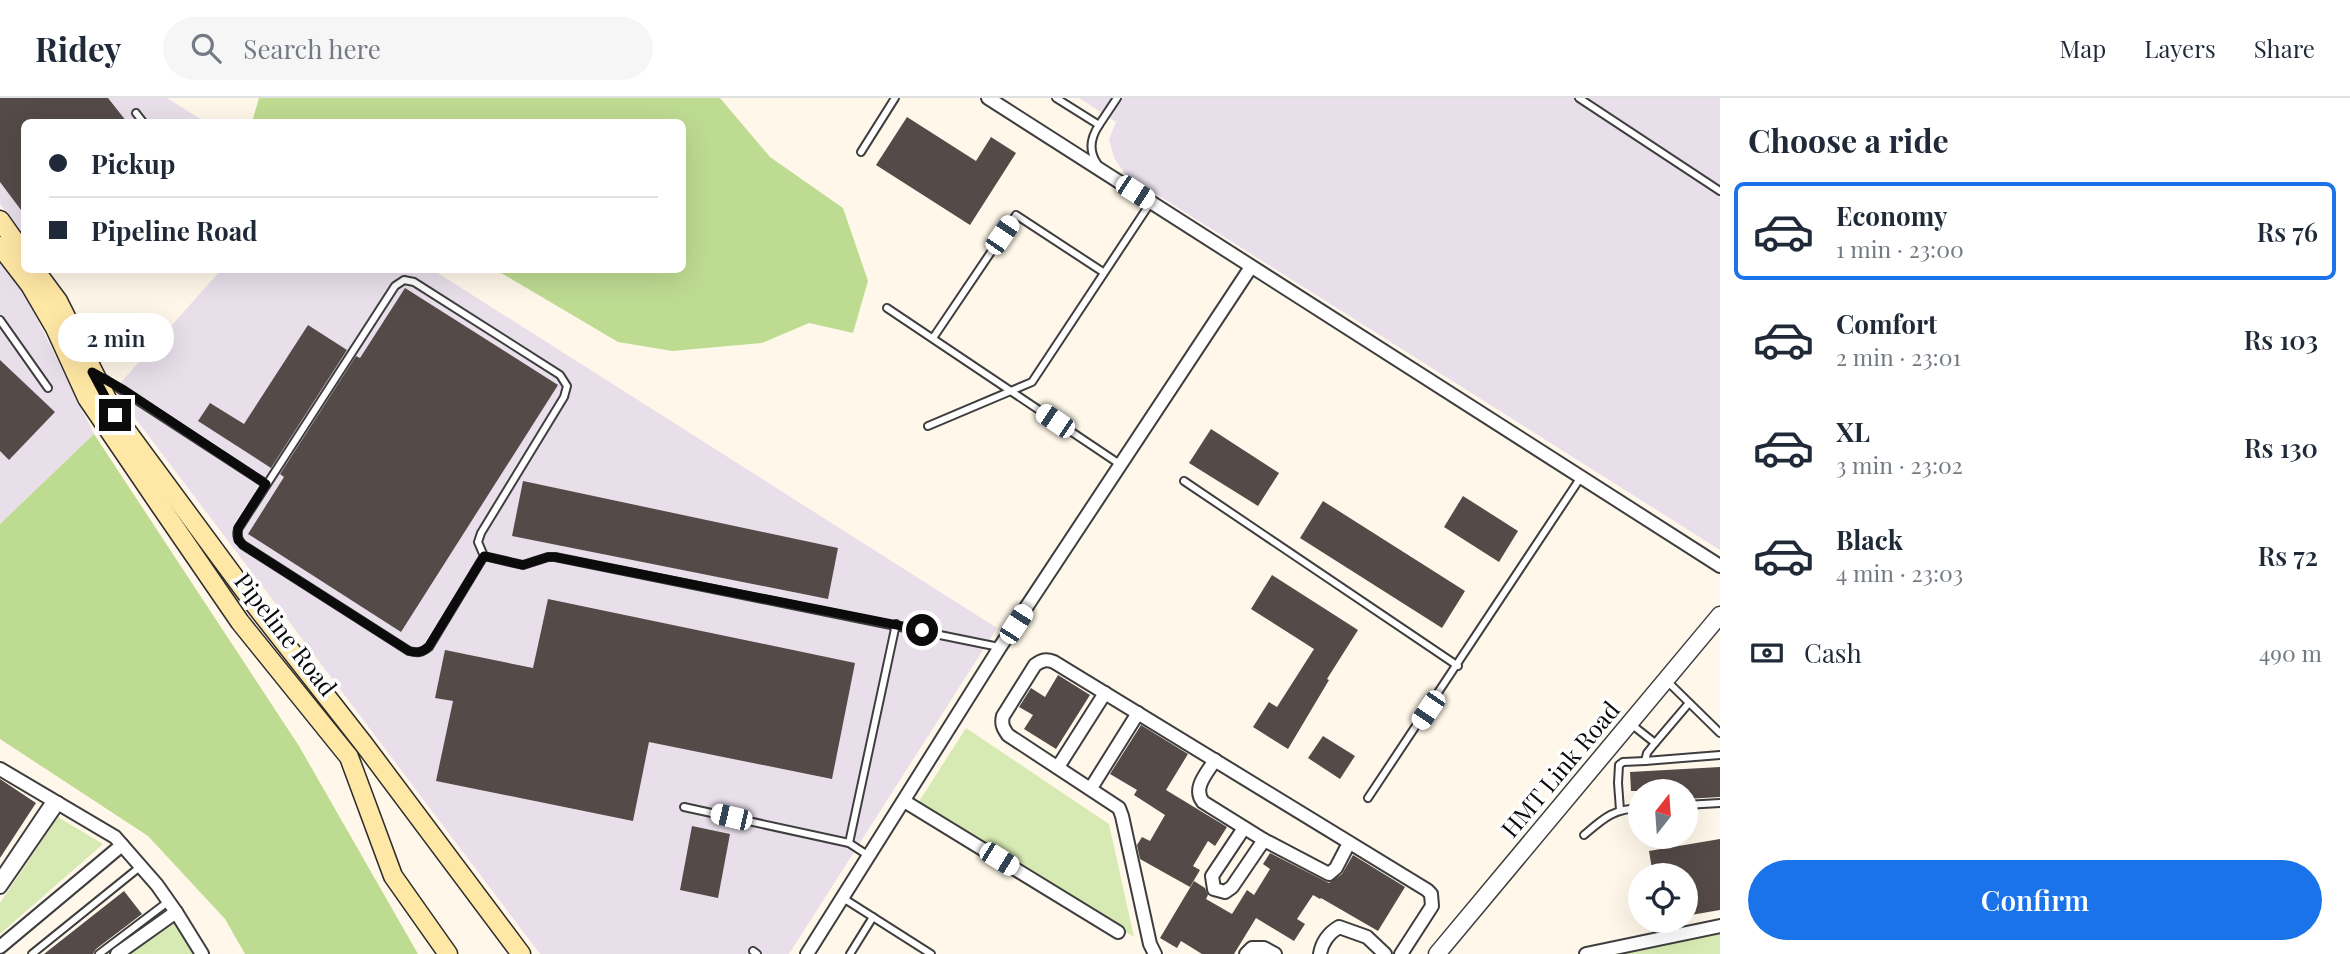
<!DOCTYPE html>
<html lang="en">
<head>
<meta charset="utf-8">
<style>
	:root { --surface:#fff; --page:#f6f6f7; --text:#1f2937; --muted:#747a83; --line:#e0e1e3; --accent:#1a73e8 }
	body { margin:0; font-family:"Playfair Display",serif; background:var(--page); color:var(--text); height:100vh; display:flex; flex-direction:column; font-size:26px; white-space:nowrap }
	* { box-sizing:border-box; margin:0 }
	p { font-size:23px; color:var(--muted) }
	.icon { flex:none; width:38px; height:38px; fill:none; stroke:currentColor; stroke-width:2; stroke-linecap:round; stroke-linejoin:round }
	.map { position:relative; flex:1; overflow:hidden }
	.side { display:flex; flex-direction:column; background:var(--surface); width:630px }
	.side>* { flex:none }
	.guide { position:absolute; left:21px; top:21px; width:665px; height:154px; border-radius:10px; box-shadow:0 7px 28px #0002; display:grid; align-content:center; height:154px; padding:0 28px; background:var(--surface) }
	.needle { width:46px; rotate:17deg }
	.fabs { position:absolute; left:1628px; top:681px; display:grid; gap:14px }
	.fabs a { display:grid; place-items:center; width:70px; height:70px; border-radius:50%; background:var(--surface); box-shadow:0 7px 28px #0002; font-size:35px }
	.end { position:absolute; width:32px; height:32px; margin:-16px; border:9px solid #0b0b0b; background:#fff; box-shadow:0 0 0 4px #fff }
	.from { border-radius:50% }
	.bubble { position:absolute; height:49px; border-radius:24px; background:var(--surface); box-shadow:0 7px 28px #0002; font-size:23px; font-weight:600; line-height:49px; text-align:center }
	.car { position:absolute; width:21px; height:42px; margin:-21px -10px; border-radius:9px; box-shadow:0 0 5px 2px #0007; background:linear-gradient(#fff 24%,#345 0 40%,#fff 0 76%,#345 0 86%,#fff 0) }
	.guide b { display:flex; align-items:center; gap:24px; height:66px; font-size:26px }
	.guide b+b { border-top:2px solid var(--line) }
	.guide i { width:18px; height:18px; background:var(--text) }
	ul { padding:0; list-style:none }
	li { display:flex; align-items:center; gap:21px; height:98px; margin:0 14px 10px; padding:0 14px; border:4px solid transparent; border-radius:10px }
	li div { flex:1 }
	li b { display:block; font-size:26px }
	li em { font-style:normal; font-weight:600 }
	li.selected { border-color:var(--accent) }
	li>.icon { width:63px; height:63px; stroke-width:1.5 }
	h2 { padding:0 28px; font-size:32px; line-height:84px }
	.pay { display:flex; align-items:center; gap:18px; height:77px; padding:0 28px; font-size:26px }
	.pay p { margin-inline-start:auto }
	.action { display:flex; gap:14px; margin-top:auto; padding:14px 28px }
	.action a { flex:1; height:80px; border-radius:42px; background:var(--accent); color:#fff; font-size:28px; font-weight:600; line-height:80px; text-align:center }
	header { display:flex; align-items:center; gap:42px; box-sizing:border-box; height:98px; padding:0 35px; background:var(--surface); border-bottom:2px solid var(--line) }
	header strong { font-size:33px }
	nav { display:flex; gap:38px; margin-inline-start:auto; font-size:24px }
	.search { width:490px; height:63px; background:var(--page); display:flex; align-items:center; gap:18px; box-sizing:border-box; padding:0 24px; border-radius:38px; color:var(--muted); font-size:26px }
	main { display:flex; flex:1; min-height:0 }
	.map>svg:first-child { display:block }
	.industrial { fill:#e8dfeb }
	.green { fill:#d8eab3 }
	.forest { fill:#bedb92 }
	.building { fill:#544b48 }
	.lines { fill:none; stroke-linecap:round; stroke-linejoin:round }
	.service-casing { stroke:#3e3e3e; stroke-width:10 }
	.minor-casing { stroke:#3e3e3e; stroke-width:16 }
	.tertiary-casing { stroke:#3e3e3e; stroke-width:19 }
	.secondary-casing { stroke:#2d2d2d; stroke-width:21 }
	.service { stroke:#fff; stroke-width:6 }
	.minor { stroke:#fff; stroke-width:12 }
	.tertiary { stroke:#fff; stroke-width:16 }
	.secondary { stroke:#ffe7a5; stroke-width:18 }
	.route { stroke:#0b0b0b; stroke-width:9 }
	.labels { text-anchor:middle; stroke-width:7; stroke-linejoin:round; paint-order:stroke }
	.street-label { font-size:24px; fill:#0b0b0b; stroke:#fff }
</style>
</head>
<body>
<header>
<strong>Ridey</strong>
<div class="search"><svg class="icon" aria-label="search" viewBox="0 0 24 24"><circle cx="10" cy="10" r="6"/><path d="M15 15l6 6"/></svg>Search here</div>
<nav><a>Map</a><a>Layers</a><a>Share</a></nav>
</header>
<main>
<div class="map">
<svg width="1720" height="856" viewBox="0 0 1720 856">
	<rect width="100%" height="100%" fill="#fff8ea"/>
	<!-- industrial -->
	<g class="industrial">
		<path d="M 0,0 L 167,0 L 205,24 L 24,24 L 24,140 L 0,106 Z"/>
		<path d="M 1079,0 L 1720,0 L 1720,452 L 1126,77 L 1114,60 L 1109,41 L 1116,24 Z"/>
		<path d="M 0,146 L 94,336 L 0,426 Z"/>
		<path d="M 221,172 L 433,172 L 997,530 L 789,856 L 540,856 L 114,292 Z"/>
	</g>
	<!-- green -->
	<g class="green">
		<path d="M 966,630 L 1109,726 L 1134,839 L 918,705 Z"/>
		<path d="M 58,719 L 103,746 L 0,836 L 0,805 Z"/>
		<path d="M 176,820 L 196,856 L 125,856 Z"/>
		<path d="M 1720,833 L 1720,856 L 1626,856 Z"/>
	</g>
	<!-- forest -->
	<g class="forest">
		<path d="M 259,0 L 720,0 L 770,59 L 843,110 L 868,183 L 853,235 L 809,225 L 762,245 L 672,253 L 618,244 L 496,172 L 682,172 L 682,24 L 252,24 Z"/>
		<path d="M 94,336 L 299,648 L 418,856 L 245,856 L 225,821 L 148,738 L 0,641 L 0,426 Z"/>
	</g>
	<!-- building -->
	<g class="building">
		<path d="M 0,0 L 108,0 L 127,24 L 24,24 L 24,116 L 0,84 Z"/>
		<path d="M 907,19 L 976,63 L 991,39 L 1016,55 L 970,127 L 876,67 Z"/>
		<path d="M 405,190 L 558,287 L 401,534 L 248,436 L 284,379 L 280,376 L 356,258 L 360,260 Z"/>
		<path d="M 308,227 L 347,252 L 271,370 L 198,323 L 210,305 L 244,326 Z"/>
		<path d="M 0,262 L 55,314 L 9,362 L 0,353 Z"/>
		<path d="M 1211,331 L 1279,375 L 1258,408 L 1189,365 Z"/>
		<path d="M 523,383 L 838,450 L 828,501 L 512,438 Z"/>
		<path d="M 1463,398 L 1518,433 L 1499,464 L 1444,429 Z"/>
		<path d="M 1323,403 L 1465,493 L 1442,530 L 1300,440 Z"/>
		<path d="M 1272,477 L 1358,532 L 1327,581 L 1329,582 L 1288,651 L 1253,629 L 1269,604 L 1277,609 L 1314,551 L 1251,511 Z"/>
		<path d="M 548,501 L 855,565 L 832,681 L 649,644 L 633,723 L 436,683 L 453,603 L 435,600 L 445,552 L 533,570 Z"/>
		<path d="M 1058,577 L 1090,597 L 1056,651 L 1024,631 L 1033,617 L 1019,609 L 1031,590 L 1045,599 Z"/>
		<path d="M 1141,627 L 1188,656 L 1166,692 L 1227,729 L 1215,748 L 1208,743 L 1193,768 L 1200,772 L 1190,789 L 1140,761 L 1137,747 L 1142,739 L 1150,743 L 1165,717 L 1134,697 L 1137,692 L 1110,676 Z"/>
		<path d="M 1323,638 L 1355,658 L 1340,681 L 1308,660 Z"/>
		<path d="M 1720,669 L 1720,699 L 1685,701 L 1685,693 L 1631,693 L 1630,674 Z"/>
		<path d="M 0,681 L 36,705 L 0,760 Z"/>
		<path d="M 692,728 L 730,736 L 718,800 L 680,792 Z"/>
		<path d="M 1720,741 L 1720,812 L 1685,818 L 1685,777 L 1653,777 L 1649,753 Z"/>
		<path d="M 1270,755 L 1329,785 L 1342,776 L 1353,757 L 1405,789 L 1378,833 L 1321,800 L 1320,801 L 1313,797 L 1297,821 L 1305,826 L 1294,843 L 1256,820 L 1234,856 L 1202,856 L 1181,843 L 1177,850 L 1160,840 L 1194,783 L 1205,790 L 1208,797 L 1206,801 L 1232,816 L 1247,792 L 1254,797 L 1270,771 L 1263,766 Z"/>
		<path d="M 124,793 L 142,816 L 96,851 L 93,856 L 44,856 Z"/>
	</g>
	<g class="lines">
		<defs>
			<g id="service">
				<path d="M 1056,0 L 1099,27 C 1091,39 1088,52 1097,65"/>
				<path d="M 1579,0 L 1720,93"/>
				<path d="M 136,15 L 143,24"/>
				<path d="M 1099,27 L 1117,0"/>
				<path d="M 861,54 L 895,0"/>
				<path d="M 404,182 L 414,184 L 560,277 L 567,288 L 564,299 L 481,435 L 478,444 L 484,458 L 429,549 C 422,555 417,555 409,553 L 243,447 C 238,441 236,438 238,431 L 395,188 Z"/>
				<path d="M 887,210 L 1121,367"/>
				<path d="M 0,222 L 48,290"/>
				<path d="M 933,240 L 1016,117 L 1103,174"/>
				<path d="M 103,280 L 266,386"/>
				<path d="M 928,328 L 1032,284 L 1151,104"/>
				<path d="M 1184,383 L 1458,568"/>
				<path d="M 484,458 L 523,467 L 548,459 L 555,459 L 999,549"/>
				<path d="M 1667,583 L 1720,635"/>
				<path d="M 1631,626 L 1655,645 L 1689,605"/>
				<path d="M 1655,645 L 1647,655 L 1645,663 L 1720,657"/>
				<path d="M 1368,700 L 1581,379"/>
				<path d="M 1685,707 L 1720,705"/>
				<path d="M 684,709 L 849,745 L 869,758"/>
				<path d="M 1620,712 L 1618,685 L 1619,667 L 1623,664 L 1645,663"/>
				<path d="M 1584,737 C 1604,720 1613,711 1640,710"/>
				<path d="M 849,745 L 896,526"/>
				<path d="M 0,777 L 51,701"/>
				<path d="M 843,800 L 931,856"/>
				<path d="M 753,853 L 757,856"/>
				<path d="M 32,856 L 141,768"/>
				<path d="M 99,856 L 169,803"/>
				<path d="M 850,856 L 873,819"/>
			</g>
			<g id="minor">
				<path d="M 988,0 L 1720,468"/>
				<path d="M 1215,662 C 1207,675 1192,690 1203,704 L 1264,742 L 1329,776 L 1336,770 L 1349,745"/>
				<path d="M 1058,669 L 1105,595"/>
				<path d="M 0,671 L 115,739 L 157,787 L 176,814 L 202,856"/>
				<path d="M 1091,690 L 1138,615"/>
				<path d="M 904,703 L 1118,834"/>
				<path d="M 1244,730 L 1212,778 L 1214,791 L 1225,794 L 1232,789 L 1264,742"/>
				<path d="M 0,789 L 58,705"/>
				<path d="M 0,849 L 122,747"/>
				<path d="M 117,856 L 176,814"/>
				<path d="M 807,856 L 1000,549 L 1251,169"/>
				<path d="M 1155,856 L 1150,846 L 1122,718 L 1119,710 L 1008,637 C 1003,630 1001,626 1003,618 L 1035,567 C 1042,562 1046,561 1054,564 L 1427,792 L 1431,796 L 1432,808 L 1401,856"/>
				<path d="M 1246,856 L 1252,850 L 1264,850 L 1275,856"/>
				<path d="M 1320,856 C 1322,844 1329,835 1339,829 L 1367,839 L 1385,856"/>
				<path d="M 1586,856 L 1720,828"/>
			</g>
			<path id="tertiary" d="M 1437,856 L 1720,517"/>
			<g id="secondary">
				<path d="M 0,122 L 24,156"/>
				<path d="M 0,148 L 30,187 L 55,230 L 87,300 L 159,406 L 240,524 L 349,659 L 393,778 L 448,856"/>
				<path d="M 35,172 L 58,203 L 115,317 L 258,511 L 363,645 L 521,856"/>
			</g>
		</defs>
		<!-- service casing -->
		<use href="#service" class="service-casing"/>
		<!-- minor casing -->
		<use href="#minor" class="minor-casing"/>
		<!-- tertiary casing -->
		<use href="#tertiary" class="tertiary-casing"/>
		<!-- secondary casing -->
		<use href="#secondary" class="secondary-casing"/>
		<!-- service -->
		<use href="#service" class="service"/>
		<!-- minor -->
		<use href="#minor" class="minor"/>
		<!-- tertiary -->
		<use href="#tertiary" class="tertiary"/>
		<!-- secondary -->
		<use href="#secondary" class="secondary"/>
	</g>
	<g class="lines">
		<!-- route -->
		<path class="route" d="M 115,317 L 92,274 L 124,292 L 266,386 L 238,430 L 238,442 L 243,447 L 409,553 C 417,555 422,555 429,548 L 484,458 L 523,467 L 548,459 L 555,459 L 922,532"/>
	</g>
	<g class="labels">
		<!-- street labels -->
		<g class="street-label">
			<text transform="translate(285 537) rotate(52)" y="8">Pipeline Road</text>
			<text transform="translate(1561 672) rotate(-50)" y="8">HMT Link Road</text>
		</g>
	</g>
</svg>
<div class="fabs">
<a><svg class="needle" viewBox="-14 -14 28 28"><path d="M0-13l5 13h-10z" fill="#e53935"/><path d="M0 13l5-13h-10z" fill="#747a83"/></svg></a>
<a><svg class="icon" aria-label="locate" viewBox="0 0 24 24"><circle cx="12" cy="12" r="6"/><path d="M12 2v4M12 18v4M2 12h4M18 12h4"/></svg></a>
</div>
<i class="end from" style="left:922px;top:532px"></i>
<i class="end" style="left:115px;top:317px"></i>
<div class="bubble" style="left:58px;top:215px;width:116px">2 min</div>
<i class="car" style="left:1135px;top:94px;rotate:123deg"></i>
<i class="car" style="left:1002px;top:137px;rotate:34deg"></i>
<i class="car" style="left:1055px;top:323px;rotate:304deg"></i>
<i class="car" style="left:1016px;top:526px;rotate:33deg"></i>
<i class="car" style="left:1428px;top:612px;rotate:214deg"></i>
<i class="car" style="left:731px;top:719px;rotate:283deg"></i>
<i class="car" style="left:999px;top:761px;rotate:122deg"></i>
<div class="guide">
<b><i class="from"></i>Pickup</b>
<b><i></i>Pipeline Road</b>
</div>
</div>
<section class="side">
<h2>Choose a ride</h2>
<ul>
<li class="selected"><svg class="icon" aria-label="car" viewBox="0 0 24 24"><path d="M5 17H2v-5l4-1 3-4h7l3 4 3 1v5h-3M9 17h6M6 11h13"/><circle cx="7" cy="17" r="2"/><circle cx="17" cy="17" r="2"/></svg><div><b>Economy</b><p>1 min · 23:00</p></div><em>Rs 76</em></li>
<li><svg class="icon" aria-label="car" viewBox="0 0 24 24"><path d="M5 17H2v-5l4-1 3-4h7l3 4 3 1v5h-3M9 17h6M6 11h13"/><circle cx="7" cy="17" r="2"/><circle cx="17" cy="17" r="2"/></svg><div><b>Comfort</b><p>2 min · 23:01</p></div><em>Rs 103</em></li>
<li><svg class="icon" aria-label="car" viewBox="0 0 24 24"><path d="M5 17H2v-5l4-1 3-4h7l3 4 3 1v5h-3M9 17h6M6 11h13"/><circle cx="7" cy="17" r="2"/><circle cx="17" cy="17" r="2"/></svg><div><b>XL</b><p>3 min · 23:02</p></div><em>Rs 130</em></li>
<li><svg class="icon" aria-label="car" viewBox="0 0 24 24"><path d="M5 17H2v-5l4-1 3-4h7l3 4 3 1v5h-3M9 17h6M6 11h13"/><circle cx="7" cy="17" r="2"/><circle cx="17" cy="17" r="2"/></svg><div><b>Black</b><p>4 min · 23:03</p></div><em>Rs 72</em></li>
</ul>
<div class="pay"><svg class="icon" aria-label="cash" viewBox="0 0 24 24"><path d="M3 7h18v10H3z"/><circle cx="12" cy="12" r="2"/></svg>Cash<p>490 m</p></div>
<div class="action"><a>Confirm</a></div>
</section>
</main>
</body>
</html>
